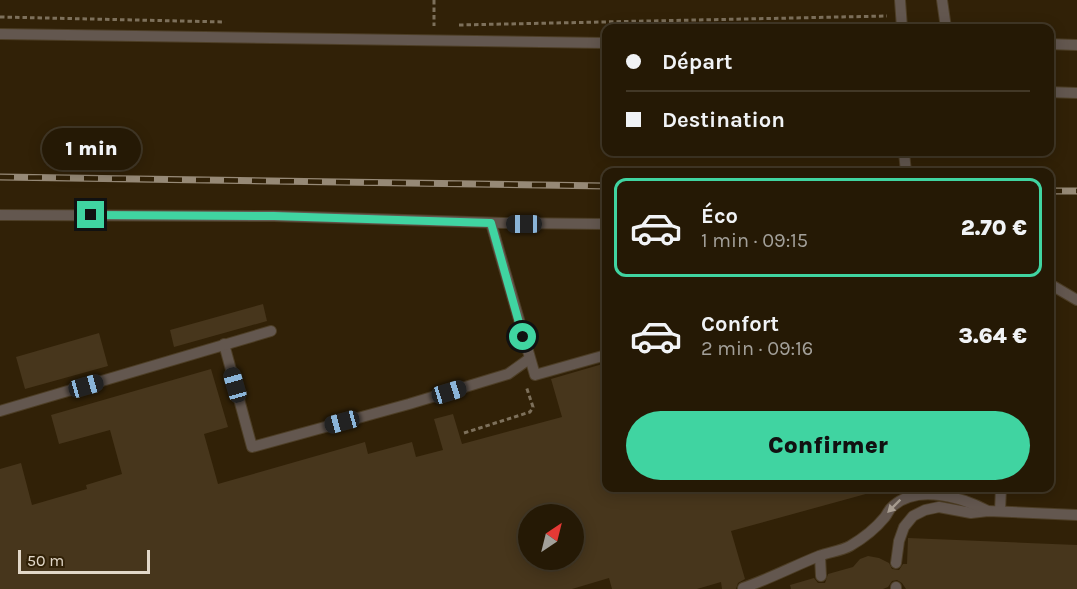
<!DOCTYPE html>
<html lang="fr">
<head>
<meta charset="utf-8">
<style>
	:root { --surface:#251905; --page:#2d220f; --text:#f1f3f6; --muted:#a3a09a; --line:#423827; --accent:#40d4a1 }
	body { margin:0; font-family:Karla,sans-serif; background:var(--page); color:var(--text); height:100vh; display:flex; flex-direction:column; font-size:22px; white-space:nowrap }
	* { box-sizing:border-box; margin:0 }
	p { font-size:20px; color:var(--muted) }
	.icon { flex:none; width:33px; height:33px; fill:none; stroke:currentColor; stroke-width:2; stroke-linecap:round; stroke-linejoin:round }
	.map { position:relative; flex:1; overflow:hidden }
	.drawer { position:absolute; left:602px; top:168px; width:452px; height:324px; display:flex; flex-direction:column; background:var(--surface); border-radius:12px; box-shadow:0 3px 15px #0003,0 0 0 2px var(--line) }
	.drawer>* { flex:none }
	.top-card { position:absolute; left:602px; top:24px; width:452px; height:132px; border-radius:12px; box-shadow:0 3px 15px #0003,0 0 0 2px var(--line); display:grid; align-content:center; height:132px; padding:0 24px; background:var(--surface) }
	.needle { width:39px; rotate:35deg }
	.controls { position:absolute; left:518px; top:504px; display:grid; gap:12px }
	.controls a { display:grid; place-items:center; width:66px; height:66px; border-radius:50%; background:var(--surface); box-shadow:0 3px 15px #0003,0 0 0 2px var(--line); font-size:30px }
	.scale { position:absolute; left:18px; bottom:15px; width:132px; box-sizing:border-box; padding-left:6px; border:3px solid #e2d8c9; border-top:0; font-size:16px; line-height:21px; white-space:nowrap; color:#e2d8c9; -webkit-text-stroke:4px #312107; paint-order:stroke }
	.end { position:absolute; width:27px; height:27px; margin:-14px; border:8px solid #40d4a1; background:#111; box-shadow:0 0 0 3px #111 }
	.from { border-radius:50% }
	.bubble { position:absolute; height:42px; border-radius:21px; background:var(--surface); box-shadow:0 3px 15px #0003,0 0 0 2px var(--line); font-size:20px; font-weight:800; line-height:42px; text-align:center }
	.car { position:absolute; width:18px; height:36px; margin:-18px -9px; border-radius:8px; box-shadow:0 0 4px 2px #0007; background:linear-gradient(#222 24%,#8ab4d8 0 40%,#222 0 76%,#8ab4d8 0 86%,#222 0) }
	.top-card b { display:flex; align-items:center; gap:21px; height:57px; font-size:22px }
	.top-card b+b { border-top:2px solid var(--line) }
	.top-card i { width:15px; height:15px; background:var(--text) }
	ul { padding:10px 0 0; list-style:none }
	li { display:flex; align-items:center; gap:18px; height:99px; margin:0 12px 9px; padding:0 12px; border:3px solid transparent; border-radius:12px }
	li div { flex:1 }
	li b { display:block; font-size:22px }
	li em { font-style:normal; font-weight:800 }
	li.on { border-color:var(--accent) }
	li>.icon { width:54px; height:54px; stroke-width:1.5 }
	.action { display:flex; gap:12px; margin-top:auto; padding:12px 24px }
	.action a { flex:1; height:69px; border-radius:36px; background:var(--accent); color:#111; font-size:24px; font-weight:800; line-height:69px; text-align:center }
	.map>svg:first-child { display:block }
	.building { fill:#47361c; fill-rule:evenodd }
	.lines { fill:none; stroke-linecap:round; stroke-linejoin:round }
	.service-casing { stroke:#4d3e26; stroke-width:12 }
	.path { stroke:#7d705b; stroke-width:3; stroke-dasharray:4.5 3; stroke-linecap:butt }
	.service { stroke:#63574f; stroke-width:10 }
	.rail-casing { stroke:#968976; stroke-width:7 }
	.rail { stroke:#312107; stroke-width:4.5; stroke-dasharray:14; stroke-linecap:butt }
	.oneway { fill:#a99e92 }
	.route { stroke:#40d4a1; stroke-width:8 }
</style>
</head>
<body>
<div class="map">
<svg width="1077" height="589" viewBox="0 0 1077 589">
	<rect width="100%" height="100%" fill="#312107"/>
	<!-- building -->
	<g class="building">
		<path d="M 263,304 L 267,321 L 174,347 L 170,330 Z"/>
		<path d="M 99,333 L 108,366 L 25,389 L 16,357 Z"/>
		<path d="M 606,363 L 606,488 L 873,488 L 873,492 L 731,531 L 745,579 L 738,583 L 736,589 L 722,589 L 721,582 L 697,589 L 612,589 L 609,578 L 572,589 L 0,589 L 0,469 L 21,463 L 32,505 L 87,489 L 86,485 L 122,474 L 110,430 L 59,444 L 51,415 L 211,369 L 228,427 L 204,434 L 218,484 L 365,442 L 368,454 L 412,442 L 416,457 L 443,450 L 434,419 L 453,414 L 462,444 L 562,417 L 551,379 ZM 528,514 L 573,514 L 573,560 L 528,560 Z"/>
		<path d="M 908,538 L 1077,545 L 1077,589 L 906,589 L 902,583 L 897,580 L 892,581 L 888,587 L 883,589 L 791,589 L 790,585 L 814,578 L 818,583 L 825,583 L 828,574 L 853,567 L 860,559 L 868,556 L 879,558 L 889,563 L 892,569 L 899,570 L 903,564 L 907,564 Z"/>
	</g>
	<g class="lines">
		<defs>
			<g id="service">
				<path d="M 900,0 L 902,28"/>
				<path d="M 942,0 L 946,28"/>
				<path d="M 0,34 L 606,43"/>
				<path d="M 1048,44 L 1077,45"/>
				<path d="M 1048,92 L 1077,93"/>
				<path d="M 904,152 L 906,172"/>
				<path d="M 0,215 L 274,216 L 504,223 L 606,224"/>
				<path d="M 491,223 L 535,375 L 606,355"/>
				<path d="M 1048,283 L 1077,300"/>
				<path d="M 224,344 L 252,447 L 409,404 L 508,374 L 529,359"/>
				<path d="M 0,411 L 271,331"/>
				<path d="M 1000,511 L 1001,488"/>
				<path d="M 820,556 L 821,576"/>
				<path d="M 896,563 L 899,541 L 904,527 L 913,516 L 925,510 L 939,507 L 971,513 L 988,511 L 1077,515"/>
				<path d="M 743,588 C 769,579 794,566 819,556 C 829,552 841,551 850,546 C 862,539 876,528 885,517 C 888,513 889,509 893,506 C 918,484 961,497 988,511"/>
				<path d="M 896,589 L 896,587"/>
			</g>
		</defs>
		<!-- service casing -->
		<use href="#service" class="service-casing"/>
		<!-- path -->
		<g class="path">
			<path d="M 434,0 L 434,26"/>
			<path d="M 0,17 L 225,22"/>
			<path d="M 459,25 L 887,16"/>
			<path d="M 464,433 L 530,412 L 533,407 L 526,386"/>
		</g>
		<!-- service -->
		<use href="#service" class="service"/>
		<defs>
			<g id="rail">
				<path d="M 0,177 L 606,186"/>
				<path d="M 1048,191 L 1077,191"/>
			</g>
		</defs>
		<!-- rail casing -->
		<use href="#rail" class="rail-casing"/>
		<!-- rail -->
		<use href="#rail" class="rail"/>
	</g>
	<!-- one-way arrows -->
	<defs><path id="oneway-solid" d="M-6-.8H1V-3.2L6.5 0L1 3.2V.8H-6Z" transform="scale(1.5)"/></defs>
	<use class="oneway" href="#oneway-solid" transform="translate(894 506) rotate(135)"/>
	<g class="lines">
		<!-- route -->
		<path class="route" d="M 91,215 L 274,216 L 491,223 L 523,337"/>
	</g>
</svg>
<div class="controls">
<a><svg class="needle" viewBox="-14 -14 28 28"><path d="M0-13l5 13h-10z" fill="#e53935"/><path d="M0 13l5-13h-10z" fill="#a3a09a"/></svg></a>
</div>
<div class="scale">50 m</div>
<i class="end from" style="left:523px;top:337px"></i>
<i class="end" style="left:91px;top:215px"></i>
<div class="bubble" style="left:42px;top:128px;width:99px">1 min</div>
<i class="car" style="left:524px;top:224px;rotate:270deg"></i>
<i class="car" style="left:235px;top:385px;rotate:344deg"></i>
<i class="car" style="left:86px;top:386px;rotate:74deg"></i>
<i class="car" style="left:449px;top:392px;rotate:73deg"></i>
<i class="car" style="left:342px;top:422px;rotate:255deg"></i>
<div class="top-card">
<b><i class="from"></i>Départ</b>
<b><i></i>Destination</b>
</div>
<section class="drawer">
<ul>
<li class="on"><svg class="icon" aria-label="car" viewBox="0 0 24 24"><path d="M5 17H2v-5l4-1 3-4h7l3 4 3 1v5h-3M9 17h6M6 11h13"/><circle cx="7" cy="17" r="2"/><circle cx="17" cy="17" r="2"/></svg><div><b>Éco</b><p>1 min · 09:15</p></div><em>2.70 €</em></li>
<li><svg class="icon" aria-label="car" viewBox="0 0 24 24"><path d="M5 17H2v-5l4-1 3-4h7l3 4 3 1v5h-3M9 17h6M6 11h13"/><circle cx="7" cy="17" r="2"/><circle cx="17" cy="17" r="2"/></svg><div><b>Confort</b><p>2 min · 09:16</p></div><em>3.64 €</em></li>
</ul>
<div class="action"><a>Confirmer</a></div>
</section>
</div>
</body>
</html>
